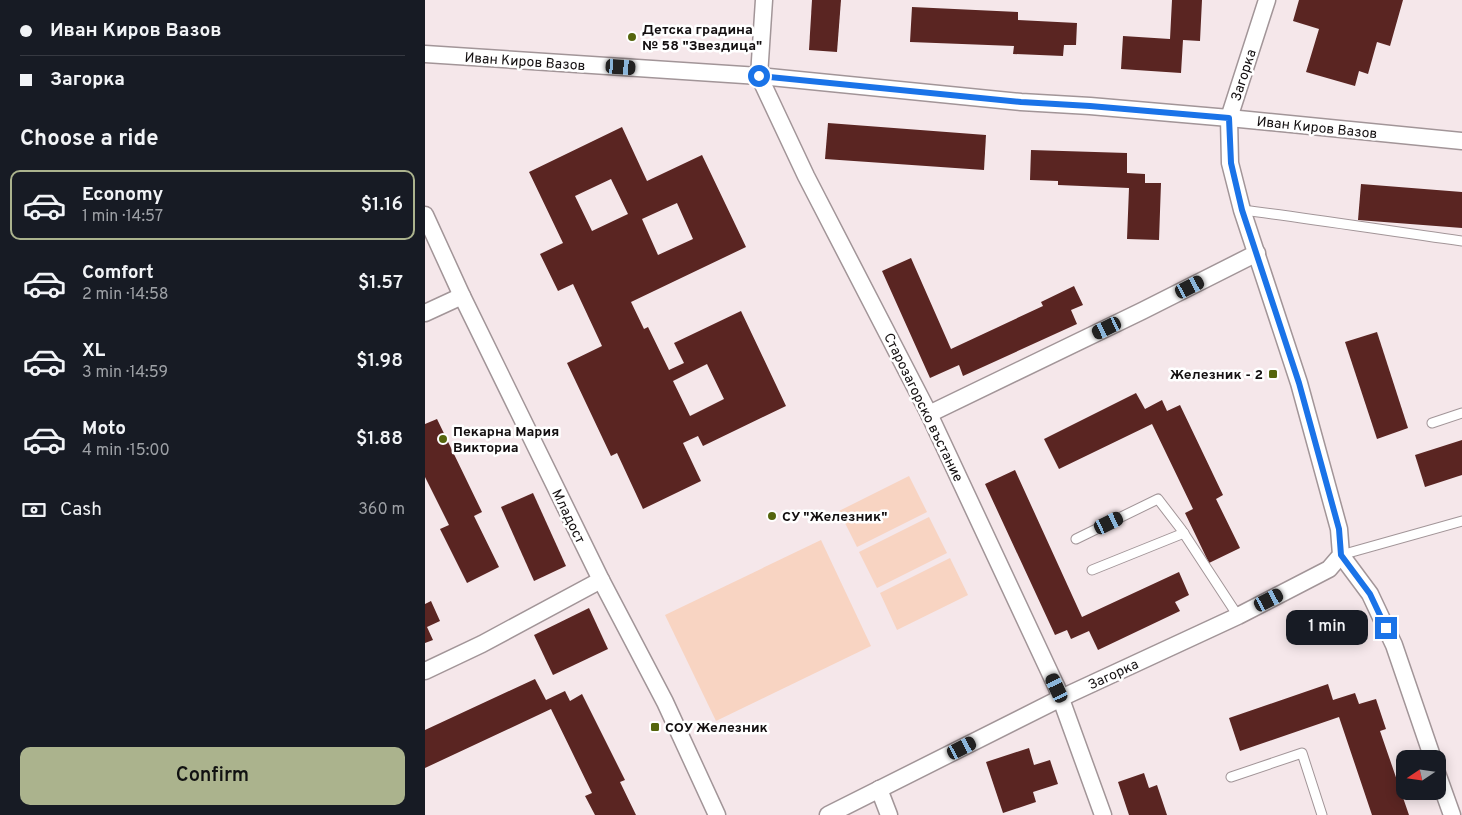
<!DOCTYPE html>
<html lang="en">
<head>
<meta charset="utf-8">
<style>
	:root { --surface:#171b24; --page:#242831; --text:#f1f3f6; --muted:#9ea1a6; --line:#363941; --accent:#abb38d }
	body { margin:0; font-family:Overpass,sans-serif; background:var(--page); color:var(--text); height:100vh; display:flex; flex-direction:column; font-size:19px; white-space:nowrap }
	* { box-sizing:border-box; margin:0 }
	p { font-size:16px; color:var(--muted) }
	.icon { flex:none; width:28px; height:28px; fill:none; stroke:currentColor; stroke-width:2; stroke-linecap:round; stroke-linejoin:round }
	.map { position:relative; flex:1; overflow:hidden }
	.side { display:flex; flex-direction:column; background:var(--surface); width:425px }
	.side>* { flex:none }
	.banner { display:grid; align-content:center; height:110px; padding:0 20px; background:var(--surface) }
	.needle { width:32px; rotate:257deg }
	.buttons { position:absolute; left:971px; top:750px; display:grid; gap:10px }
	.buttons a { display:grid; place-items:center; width:50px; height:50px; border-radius:10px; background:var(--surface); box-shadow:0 2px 12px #0003; font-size:25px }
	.end { position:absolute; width:22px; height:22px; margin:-11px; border:6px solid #1a73e8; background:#fff; box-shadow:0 0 0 2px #fff }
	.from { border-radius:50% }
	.bubble { position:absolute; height:35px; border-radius:10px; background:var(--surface); box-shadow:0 2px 12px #0003; font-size:16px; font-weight:600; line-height:35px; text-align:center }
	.car { position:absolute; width:15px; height:30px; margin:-15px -8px; border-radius:6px; box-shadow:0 0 4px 1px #0007; background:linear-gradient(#222 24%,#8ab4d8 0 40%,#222 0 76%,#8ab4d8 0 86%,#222 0) }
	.banner b { display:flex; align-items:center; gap:18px; height:48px; font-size:19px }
	.banner b+b { border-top:1px solid var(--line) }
	.banner i { width:12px; height:12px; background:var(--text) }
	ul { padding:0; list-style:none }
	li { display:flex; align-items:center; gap:15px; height:70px; margin:0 10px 8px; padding:0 10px; border:2px solid transparent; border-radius:10px }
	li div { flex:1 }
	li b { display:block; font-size:19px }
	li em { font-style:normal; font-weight:600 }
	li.current { border-color:var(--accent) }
	li>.icon { width:45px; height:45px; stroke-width:1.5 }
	h2 { padding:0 20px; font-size:22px; line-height:60px }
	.pay { display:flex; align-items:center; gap:12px; height:55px; padding:0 20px; font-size:19px }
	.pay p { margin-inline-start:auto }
	.primary-button { display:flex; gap:10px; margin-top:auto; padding:10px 20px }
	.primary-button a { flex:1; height:58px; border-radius:10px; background:var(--accent); color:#111; font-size:20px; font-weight:600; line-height:58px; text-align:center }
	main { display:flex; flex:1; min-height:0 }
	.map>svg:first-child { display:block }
	.green { fill:#f8d4c2 }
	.building { fill:#5a2522; fill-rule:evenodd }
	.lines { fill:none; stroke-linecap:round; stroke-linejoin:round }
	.lane-casing { stroke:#a29598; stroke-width:11 }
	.street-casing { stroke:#a29598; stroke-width:19 }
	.lane { stroke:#fff; stroke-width:9 }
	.street { stroke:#fff; stroke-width:16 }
	.route { stroke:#1a73e8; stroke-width:6 }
	.poi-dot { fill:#55650d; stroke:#fff; stroke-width:2 }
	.labels { text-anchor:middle; stroke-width:5; stroke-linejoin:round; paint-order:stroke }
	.poi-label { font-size:14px; font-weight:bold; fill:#130f10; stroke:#fff; text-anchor:start }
	.street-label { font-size:14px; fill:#130f10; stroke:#fff }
</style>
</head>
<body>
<main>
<section class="side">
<div class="banner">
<b><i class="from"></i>Иван Киров Вазов</b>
<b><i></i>Загорка</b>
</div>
<h2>Choose a ride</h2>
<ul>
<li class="current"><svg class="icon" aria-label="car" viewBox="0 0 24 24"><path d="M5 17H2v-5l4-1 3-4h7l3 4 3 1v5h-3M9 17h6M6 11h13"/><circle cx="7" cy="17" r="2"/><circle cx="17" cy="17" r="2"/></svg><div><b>Economy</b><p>1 min · 14:57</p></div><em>$1.16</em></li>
<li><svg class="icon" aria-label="car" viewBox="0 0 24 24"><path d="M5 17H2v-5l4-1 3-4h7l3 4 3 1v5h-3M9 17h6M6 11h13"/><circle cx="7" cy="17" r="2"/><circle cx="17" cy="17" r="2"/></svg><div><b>Comfort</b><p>2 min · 14:58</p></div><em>$1.57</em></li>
<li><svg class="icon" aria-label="car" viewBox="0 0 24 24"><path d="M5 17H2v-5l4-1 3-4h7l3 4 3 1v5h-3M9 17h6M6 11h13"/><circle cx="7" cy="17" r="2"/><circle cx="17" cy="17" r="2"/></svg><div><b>XL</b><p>3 min · 14:59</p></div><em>$1.98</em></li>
<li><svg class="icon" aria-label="car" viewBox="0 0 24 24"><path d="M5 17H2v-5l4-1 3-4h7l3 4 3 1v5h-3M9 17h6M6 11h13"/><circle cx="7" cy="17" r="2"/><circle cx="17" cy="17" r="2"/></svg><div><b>Moto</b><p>4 min · 15:00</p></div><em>$1.88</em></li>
</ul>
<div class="pay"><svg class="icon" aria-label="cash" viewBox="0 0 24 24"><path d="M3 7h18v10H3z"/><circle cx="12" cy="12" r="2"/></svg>Cash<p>360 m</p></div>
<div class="primary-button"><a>Confirm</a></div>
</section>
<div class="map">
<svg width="1037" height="815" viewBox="0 0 1037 815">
	<rect width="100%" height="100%" fill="#f5e7ea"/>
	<!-- green -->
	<g class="green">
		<path d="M 484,476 L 502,512 L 432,547 L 414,511 Z"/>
		<path d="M 504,517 L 522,553 L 452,588 L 434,552 Z"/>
		<path d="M 396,540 L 446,646 L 291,721 L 240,615 Z"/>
		<path d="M 525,558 L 543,595 L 472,630 L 455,593 Z"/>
	</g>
	<!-- building -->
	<g class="building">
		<path d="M 387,0 L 416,0 L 412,52 L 384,50 Z"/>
		<path d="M 747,0 L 777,0 L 775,41 L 758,40 L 756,73 L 696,69 L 698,36 L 745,39 Z"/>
		<path d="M 874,0 L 978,0 L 965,46 L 952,42 L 943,74 L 934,71 L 930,86 L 881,72 L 894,29 L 868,21 Z"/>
		<path d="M 487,7 L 593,12 L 593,20 L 652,23 L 651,45 L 639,45 L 638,56 L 588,54 L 589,46 L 485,42 Z"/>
		<path d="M 403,123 L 561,135 L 559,170 L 400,159 Z"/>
		<path d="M 197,127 L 222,181 L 277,155 L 321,247 L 206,302 L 219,329 L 223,327 L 244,370 L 259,363 L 249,343 L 316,311 L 361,406 L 278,446 L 273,436 L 258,443 L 276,481 L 218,509 L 192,453 L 186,456 L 142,363 L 177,346 L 148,284 L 133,291 L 115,254 L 138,243 L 104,172 ZM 186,179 L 203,214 L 167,231 L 150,196 ZM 252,203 L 268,239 L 233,255 L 217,219 ZM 282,364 L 299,399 L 265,416 L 248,381 Z"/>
		<path d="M 606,150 L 702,153 L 702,173 L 720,174 L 720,183 L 736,183 L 734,240 L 702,239 L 704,188 L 633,185 L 633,181 L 605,180 Z"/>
		<path d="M 936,184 L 1037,192 L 1037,228 L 933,220 Z"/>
		<path d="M 486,258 L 526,349 L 618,306 L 616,302 L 649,286 L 658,305 L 646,310 L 652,324 L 538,376 L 534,365 L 505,378 L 457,271 Z"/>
		<path d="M 952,332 L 983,428 L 952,439 L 920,342 Z"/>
		<path d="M 711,393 L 720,409 L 737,400 L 742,411 L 755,405 L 798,495 L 791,499 L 815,548 L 784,563 L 760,513 L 768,509 L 727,424 L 634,469 L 619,439 Z"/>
		<path d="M 12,419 L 57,512 L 49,516 L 74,567 L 42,583 L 15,529 L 24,525 L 0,477 L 0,424 Z"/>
		<path d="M 1037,440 L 1037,475 L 1000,487 L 990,455 Z"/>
		<path d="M 590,470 L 657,617 L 754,572 L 764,595 L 750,602 L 755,611 L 673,650 L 664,631 L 646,639 L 642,630 L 630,635 L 560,484 Z"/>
		<path d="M 108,493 L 141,566 L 109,581 L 76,507 Z"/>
		<path d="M 6,601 L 15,621 L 2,627 L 8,640 L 0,643 L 0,604 Z"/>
		<path d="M 164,608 L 183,649 L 128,675 L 109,635 Z"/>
		<path d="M 110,679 L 121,700 L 140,691 L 145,701 L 157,694 L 200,780 L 195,782 L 211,815 L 170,815 L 160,796 L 167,793 L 126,709 L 0,768 L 0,730 Z"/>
		<path d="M 903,684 L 908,700 L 930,693 L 934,704 L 951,699 L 961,729 L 955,731 L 984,815 L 947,815 L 914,717 L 815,751 L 804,718 Z"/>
		<path d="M 604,748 L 609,765 L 625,760 L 633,784 L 608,792 L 611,802 L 578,813 L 561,762 Z"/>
		<path d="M 719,773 L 724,788 L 732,785 L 742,815 L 704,815 L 693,782 Z"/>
	</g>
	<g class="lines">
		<defs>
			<g id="lane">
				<path d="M 817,210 C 890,219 963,231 1037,241"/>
				<path d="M 1007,423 L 1037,413"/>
				<path d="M 651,539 L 733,499 L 756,529 L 813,616"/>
				<path d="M 916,555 L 1037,521"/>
				<path d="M 667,570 L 759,533"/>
				<path d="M 806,777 L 877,753 L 897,815"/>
			</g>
			<g id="street">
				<path d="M 339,0 L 334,76 L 381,176 L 504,414 L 632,688 L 678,815"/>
				<path d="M 0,54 L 334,76 L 596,102 L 665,106 L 804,118 L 1037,141"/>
				<path d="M 0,215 L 37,296 L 176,580 L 240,702 L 292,815"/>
				<path d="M 0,313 L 37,296"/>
				<path d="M 504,414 L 717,311 L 832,253"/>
				<path d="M 916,555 L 945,594 L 969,645 L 1008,759"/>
				<path d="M 0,671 L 57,644 L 176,580"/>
				<path d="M 1012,773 L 1027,815"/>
				<path d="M 454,789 L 464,815"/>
				<path d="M 403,815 L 636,698 L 813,616 L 904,569 L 916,555 L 914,529 L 874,383 L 817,210 L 805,163 L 804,118 L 842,0"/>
			</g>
		</defs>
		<!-- lane casing -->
		<use href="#lane" class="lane-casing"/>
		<!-- street casing -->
		<use href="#street" class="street-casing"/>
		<!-- lane -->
		<use href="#lane" class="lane"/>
		<!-- street -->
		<use href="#street" class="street"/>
	</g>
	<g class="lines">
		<!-- route -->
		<path class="route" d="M 334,76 L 596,102 L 665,106 L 804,118 L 806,163 L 817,210 L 874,383 L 914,529 L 916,555 L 945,594 L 961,628"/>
	</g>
	<!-- markers -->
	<g class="poi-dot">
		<circle cx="207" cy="37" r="5"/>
		<rect x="843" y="369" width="10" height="10" rx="2.5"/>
		<circle cx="18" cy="439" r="5"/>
		<circle cx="347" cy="516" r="5"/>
		<rect x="225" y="722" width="10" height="10" rx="2.5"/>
	</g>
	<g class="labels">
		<!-- poi labels -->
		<g class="poi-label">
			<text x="217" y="34">Детска градина<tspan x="217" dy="16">№ 58 "Звездица"</tspan></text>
			<text x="838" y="379" text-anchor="end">Железник - 2</text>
			<text x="28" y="436">Пекарна Мария<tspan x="28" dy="16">Викториа</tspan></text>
			<text x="357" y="521">СУ "Железник"</text>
			<text x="240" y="732">СОУ Железник</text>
		</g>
		<!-- street labels -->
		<g class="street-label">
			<text transform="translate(100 61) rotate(4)" y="5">Иван Киров Вазов</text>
			<text transform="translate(818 75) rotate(-72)" y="5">Загорка</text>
			<text transform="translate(892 127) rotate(6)" y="5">Иван Киров Вазов</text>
			<text transform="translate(499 407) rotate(64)" y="5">Старозагорско въстание</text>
			<text transform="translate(144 516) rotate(64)" y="5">Младост</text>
			<text transform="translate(688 674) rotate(-25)" y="5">Загорка</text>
		</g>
	</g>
</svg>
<div class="buttons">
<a><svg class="needle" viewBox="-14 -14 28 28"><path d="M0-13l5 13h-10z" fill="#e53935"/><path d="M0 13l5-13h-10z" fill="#9ea1a6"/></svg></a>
</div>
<i class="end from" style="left:334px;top:76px"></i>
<i class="end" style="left:961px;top:628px"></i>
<div class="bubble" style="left:861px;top:610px;width:82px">1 min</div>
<i class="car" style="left:196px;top:67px;rotate:94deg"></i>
<i class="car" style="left:765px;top:287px;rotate:63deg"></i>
<i class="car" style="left:682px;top:328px;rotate:244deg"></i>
<i class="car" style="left:684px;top:523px;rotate:64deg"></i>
<i class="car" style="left:844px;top:600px;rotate:63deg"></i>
<i class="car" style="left:632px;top:688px;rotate:335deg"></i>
<i class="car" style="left:537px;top:748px;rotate:63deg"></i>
</div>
</main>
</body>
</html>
